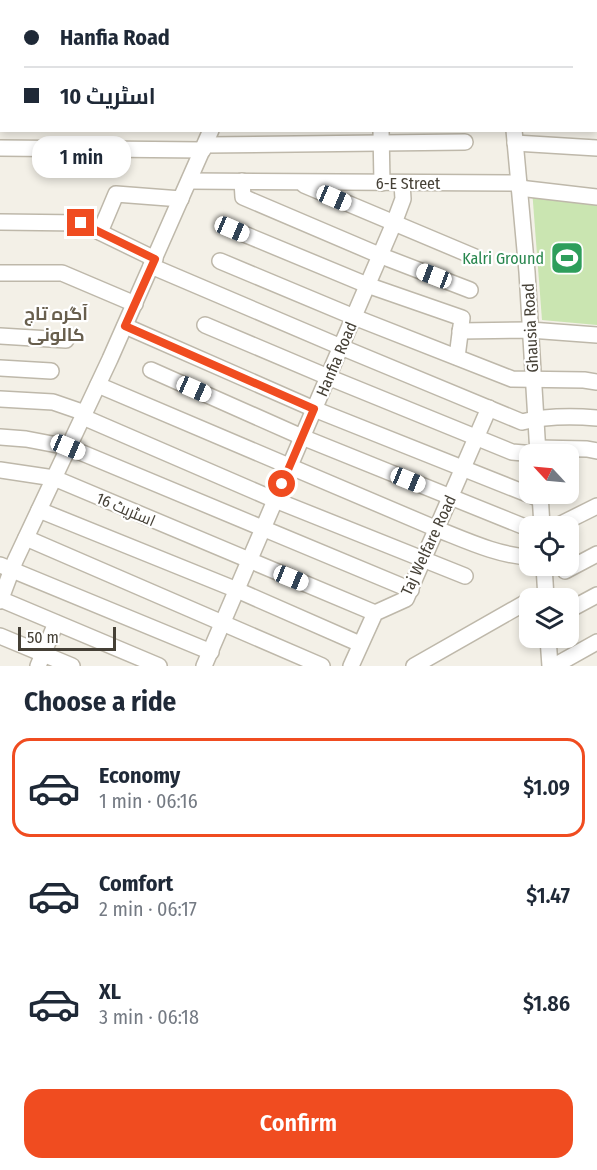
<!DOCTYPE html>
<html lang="en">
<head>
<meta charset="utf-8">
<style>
	:root { --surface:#fff; --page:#f2f2f3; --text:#1f2937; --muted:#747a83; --line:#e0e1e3; --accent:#f04c20 }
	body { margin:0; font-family:"Fira Sans Condensed",Cairo,sans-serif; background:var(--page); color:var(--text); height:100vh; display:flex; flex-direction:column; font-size:22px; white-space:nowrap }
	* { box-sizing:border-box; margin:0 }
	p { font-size:20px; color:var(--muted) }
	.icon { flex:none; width:33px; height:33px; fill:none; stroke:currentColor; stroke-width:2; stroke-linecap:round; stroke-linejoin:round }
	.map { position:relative; height:666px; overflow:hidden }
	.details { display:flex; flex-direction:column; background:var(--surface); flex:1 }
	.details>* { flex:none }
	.hud { position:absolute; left:0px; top:0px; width:597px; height:132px; box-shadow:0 3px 9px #0003; display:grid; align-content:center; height:132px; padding:0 24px; background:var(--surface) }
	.needle { width:39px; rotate:296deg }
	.controls { position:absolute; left:519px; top:444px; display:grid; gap:12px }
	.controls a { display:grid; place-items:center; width:60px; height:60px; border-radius:12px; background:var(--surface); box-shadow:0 3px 9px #0003; font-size:30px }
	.scale { position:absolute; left:18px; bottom:15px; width:98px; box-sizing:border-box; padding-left:6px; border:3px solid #454036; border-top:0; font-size:16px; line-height:21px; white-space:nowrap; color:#454036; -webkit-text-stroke:4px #fff; paint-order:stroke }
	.end { position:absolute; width:27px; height:27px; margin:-14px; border:8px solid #f04c20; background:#fff; box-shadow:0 0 0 3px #fff }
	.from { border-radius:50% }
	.bubble { position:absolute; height:42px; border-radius:18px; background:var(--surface); box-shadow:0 3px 9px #0003; font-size:20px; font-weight:600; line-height:42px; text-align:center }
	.car { position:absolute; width:18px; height:36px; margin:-18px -9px; border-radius:8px; box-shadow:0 0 4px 2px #0007; background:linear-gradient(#fff 24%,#345 0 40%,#fff 0 76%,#345 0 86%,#fff 0) }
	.hud b { display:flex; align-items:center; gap:21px; height:57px; font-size:22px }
	.hud b+b { border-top:2px solid var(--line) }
	.hud i { width:15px; height:15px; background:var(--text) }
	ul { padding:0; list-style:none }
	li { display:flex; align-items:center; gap:18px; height:99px; margin:0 12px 9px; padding:0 12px; border:3px solid transparent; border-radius:18px }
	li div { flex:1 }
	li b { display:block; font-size:22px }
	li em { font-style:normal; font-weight:600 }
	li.active { border-color:var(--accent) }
	li>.icon { width:54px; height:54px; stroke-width:1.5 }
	h2 { padding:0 24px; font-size:27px; line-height:72px }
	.button { display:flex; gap:12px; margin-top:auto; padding:12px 24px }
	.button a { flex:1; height:69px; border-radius:18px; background:var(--accent); color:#fff; font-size:24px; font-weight:600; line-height:69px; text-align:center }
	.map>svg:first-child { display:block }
	.green { fill:#cae5b1 }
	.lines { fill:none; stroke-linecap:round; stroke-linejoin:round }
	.street-casing { stroke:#beb8aa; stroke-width:18 }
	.street { stroke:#fff; stroke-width:15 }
	.route { stroke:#f04c20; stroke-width:8 }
	.labels { text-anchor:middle; stroke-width:4.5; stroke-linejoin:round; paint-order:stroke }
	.street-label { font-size:16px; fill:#454036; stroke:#fff }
	.leisure-label { font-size:16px; fill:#27864d; stroke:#fff; text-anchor:end }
	.neighbourhood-label { font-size:18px; font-weight:bold; fill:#685f4e; stroke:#fff }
</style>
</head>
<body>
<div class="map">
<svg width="597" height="666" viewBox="0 0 597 666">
	<rect width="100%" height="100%" fill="#f3f0e7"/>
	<!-- green -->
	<path class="green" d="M 532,189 L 597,196 L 597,325 L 542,320 Z"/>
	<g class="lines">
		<defs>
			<g id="street">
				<path d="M 119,0 L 120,2"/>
				<path d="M 380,0 L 380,2"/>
				<path d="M 502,0 L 502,2"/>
				<path d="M 263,2 L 264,0"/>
				<path d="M 596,33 L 597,33"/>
				<path d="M 0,42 L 2,42"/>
				<path d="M 596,74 L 597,74"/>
				<path d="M 0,86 L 2,86"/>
				<path d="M 596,112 L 597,112"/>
				<path d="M 0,118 L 2,118"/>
				<path d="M 381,130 L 382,183"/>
				<path d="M 514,130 L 527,272 L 538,454"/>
				<path d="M 515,143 L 597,148"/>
				<path d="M 205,145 L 465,142"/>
				<path d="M 0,148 L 203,150"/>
				<path d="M 189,181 L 519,183"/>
				<path d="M 242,181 L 243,197 L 379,255 L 470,290"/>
				<path d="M 304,185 L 475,257"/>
				<path d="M 519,188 L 597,197"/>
				<path d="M 0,222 L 81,223 L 155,259"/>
				<path d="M 232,229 L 367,285 L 462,318 L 457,357"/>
				<path d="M 100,232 L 116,194 L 181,199"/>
				<path d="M 220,261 L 354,317 L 512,379 L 584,380 L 597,382"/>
				<path d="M 151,266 L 341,347 L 522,422 C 546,416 573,416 597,418"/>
				<path d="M 0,273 L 62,273 L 135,304"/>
				<path d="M 205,325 L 328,377 L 512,452 L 535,454"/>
				<path d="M 125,326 L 314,409 L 540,499"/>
				<path d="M 460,331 L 530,330 L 597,335"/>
				<path d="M 0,336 L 66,340"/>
				<path d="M 0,368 L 51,371"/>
				<path d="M 151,370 L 302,437 L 530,529"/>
				<path d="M 98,385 L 437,529 C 465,540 499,556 530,557"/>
				<path d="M 0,399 L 53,402 L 85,413"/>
				<path d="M 83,417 L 275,500 L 465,576"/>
				<path d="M 0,437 L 26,439 L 68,447 L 411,590"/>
				<path d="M 537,448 L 587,449 L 597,451"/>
				<path d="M 0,470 L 54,478 L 375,613"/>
				<path d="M 540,494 L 542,526"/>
				<path d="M 39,510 L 237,590 L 360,644"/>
				<path d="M 557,526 L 597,506"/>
				<path d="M 26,538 L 322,666"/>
				<path d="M 0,565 L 211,652"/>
				<path d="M 544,566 L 546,598"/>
				<path d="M 565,571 L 597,554"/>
				<path d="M 0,599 L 159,666"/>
				<path d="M 0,601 L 15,561 L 110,359 L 211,130"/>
				<path d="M 571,609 L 597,595"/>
				<path d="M 0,636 L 72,666"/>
				<path d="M 548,638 L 550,666"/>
				<path d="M 38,666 L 56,623"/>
				<path d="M 204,666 L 394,223 L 403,199 L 402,183"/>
				<path d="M 351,666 L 375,613 L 406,599 L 489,408"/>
				<path d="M 414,666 L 530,600"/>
				<path d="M 554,666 L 597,642"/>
			</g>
		</defs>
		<!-- street casing -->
		<use href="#street" class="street-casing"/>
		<!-- street -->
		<use href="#street" class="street"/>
	</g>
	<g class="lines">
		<!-- route -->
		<path class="route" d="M 81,223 L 155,259 L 125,326 L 314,409 L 282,484"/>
	</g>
	<!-- icons -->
	<defs>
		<symbol id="stadium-square" viewBox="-11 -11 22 22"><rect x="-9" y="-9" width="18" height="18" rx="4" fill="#2e9e5b" stroke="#fff"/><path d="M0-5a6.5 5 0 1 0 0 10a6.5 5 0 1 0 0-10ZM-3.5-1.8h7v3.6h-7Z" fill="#fff"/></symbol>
	</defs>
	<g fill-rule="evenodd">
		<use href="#stadium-square" x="548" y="239" width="38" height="38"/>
	</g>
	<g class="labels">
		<!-- street labels -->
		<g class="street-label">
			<text x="408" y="189">6-E Street</text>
			<text transform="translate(530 328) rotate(-93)" y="6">Ghausia Road</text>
			<text transform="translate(336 359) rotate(-67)" y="6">Hanfia Road</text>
			<text transform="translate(126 509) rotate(23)" y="6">اسٹریٹ 16</text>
			<text transform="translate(428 545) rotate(-65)" y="6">Taj Welfare Road</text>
		</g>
		<!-- leisure labels -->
		<g class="leisure-label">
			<text x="544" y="264">Kalri Ground</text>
		</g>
		<!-- neighbourhood labels -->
		<g class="neighbourhood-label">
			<text x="56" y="320">آگرہ تاج<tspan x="56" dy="21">کالونی</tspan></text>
		</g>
	</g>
</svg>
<div class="controls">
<a><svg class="needle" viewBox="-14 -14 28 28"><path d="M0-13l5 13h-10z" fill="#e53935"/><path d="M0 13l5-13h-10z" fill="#747a83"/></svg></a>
<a><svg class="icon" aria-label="locate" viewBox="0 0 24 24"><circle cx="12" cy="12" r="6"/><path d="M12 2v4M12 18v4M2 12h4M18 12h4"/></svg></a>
<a><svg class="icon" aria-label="layers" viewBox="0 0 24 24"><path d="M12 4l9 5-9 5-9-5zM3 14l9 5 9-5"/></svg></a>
</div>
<div class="scale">50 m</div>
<i class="end from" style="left:282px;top:484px"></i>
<i class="end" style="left:81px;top:223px"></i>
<div class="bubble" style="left:32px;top:136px;width:99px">1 min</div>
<i class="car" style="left:334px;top:198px;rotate:113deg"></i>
<i class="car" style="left:232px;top:229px;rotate:113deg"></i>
<i class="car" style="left:434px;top:276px;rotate:291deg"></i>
<i class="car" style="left:194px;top:389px;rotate:114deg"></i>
<i class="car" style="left:68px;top:447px;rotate:113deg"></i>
<i class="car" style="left:408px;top:480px;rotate:112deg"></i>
<i class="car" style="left:291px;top:578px;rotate:112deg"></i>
<div class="hud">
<b><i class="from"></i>Hanfia Road</b>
<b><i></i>اسٹریٹ 10</b>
</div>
</div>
<section class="details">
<h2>Choose a ride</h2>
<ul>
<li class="active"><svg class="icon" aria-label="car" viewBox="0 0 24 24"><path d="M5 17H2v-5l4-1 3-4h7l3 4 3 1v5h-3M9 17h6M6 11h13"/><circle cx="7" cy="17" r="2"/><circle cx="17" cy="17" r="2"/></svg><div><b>Economy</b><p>1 min · 06:16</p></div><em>$1.09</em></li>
<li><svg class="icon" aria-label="car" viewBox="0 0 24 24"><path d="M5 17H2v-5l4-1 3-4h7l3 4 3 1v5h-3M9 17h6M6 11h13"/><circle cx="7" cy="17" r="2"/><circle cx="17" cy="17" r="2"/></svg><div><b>Comfort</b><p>2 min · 06:17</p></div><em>$1.47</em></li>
<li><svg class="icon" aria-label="car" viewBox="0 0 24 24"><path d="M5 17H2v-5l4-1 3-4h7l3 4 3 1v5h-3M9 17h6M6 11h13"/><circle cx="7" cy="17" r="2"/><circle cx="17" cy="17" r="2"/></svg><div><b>XL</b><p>3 min · 06:18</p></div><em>$1.86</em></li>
</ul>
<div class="button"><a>Confirm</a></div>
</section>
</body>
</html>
